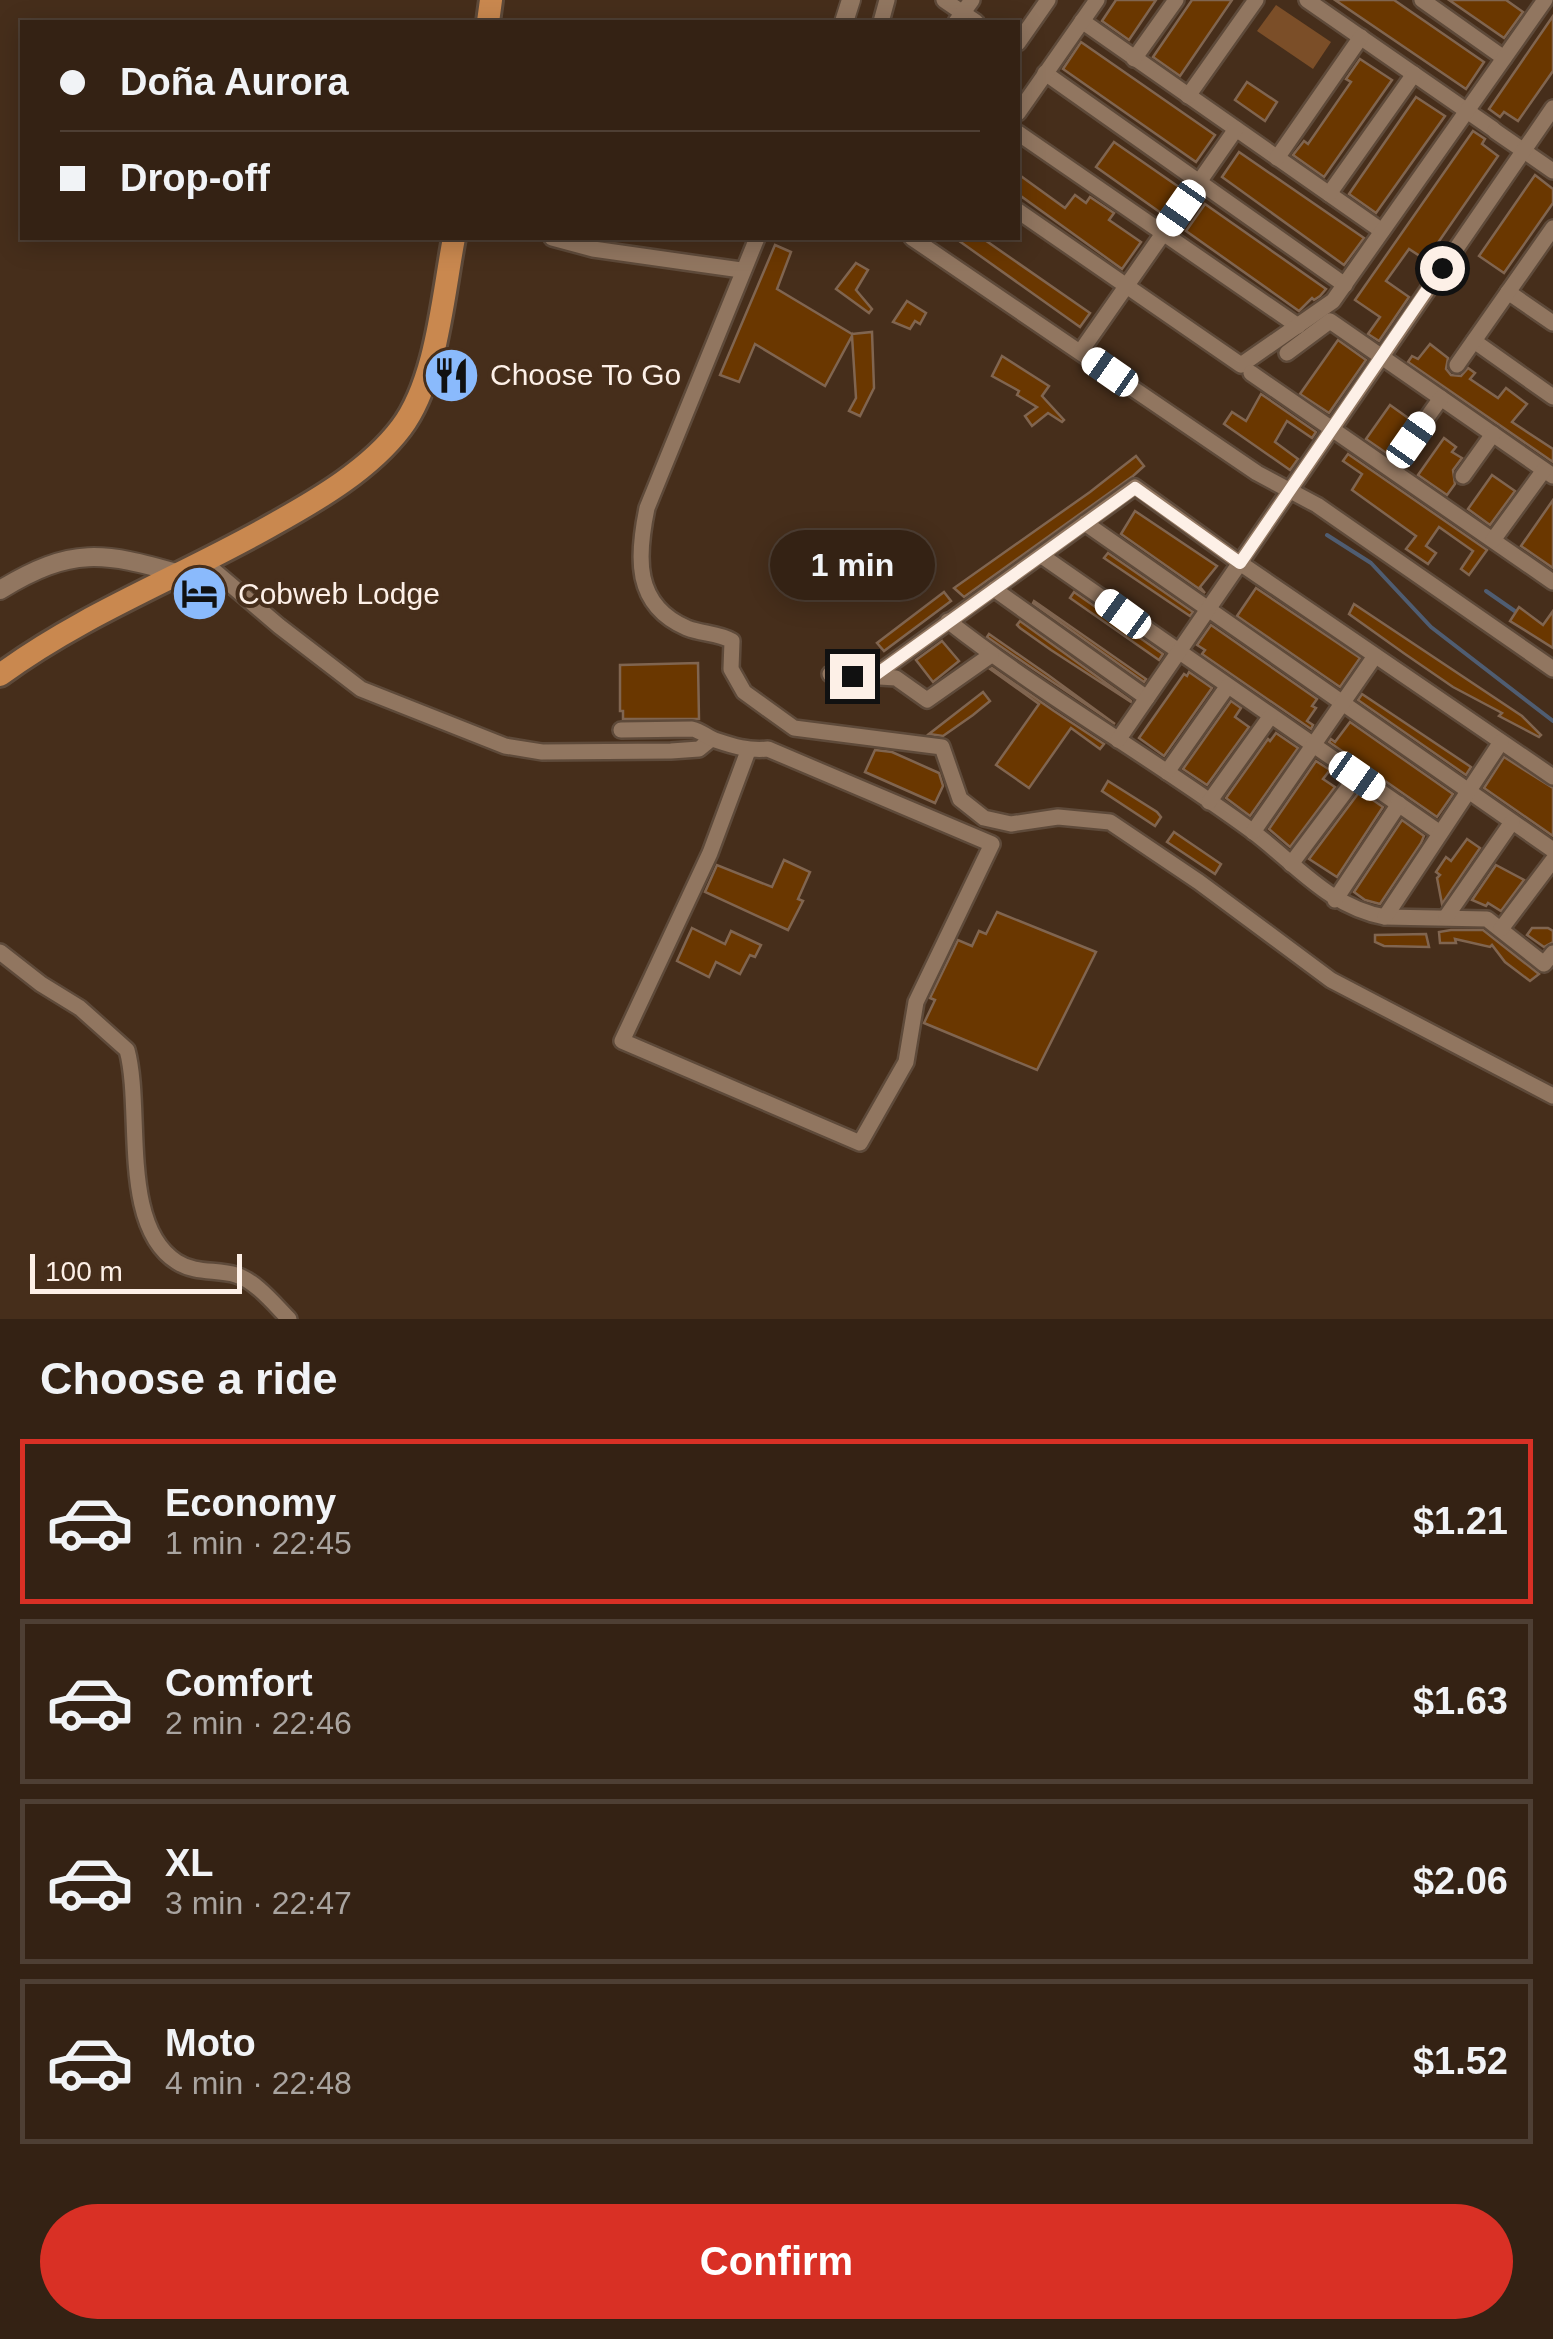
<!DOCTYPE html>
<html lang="en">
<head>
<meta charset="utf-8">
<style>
	:root { --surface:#342214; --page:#3f2f22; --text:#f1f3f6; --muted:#a9a4a0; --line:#4e3f34; --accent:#d93025 }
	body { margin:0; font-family:Helvetica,sans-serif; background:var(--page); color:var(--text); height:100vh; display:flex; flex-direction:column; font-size:38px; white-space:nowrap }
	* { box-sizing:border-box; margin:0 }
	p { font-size:32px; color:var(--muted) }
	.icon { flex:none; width:55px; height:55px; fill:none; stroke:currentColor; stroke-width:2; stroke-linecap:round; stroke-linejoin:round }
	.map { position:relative; height:1319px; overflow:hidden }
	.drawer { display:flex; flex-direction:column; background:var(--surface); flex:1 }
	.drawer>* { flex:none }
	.hud { position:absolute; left:20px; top:20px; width:1000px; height:220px; border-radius:0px; box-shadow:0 5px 25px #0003,0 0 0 2px var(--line); display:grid; align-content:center; height:220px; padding:0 40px; background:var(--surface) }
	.scale { position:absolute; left:30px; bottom:25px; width:212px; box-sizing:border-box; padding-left:10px; border:5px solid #fdf0e7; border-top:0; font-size:28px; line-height:35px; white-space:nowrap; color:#fdf0e7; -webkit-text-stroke:8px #462e1b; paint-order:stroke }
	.end { position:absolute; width:45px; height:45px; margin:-22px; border:12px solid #fdf0e7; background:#111; box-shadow:0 0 0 5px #111 }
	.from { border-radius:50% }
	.bubble { position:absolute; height:70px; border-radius:35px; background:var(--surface); box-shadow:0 5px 25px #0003,0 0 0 2px var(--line); font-size:32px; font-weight:700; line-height:70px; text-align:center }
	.car { position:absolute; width:30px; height:60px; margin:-30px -15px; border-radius:12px; box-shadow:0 0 8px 2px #0007; background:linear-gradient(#fff 24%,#345 0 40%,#fff 0 76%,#345 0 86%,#fff 0) }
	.hud b { display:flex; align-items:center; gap:35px; height:95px; font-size:38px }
	.hud b+b { border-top:2px solid var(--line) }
	.hud i { width:25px; height:25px; background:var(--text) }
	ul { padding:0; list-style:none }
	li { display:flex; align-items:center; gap:30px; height:165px; margin:0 20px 15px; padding:0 20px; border:5px solid var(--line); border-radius:0px }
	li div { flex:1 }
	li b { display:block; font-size:38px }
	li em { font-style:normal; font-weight:700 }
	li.current { border-color:var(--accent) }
	li>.icon { width:90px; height:90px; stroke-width:1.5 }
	h2 { padding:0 40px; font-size:45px; line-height:120px }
	.action { display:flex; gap:20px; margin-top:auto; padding:20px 40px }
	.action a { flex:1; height:115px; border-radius:60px; background:var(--accent); color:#fff; font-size:40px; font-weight:700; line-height:115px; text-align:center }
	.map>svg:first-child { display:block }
	.green { fill:#7b4e28 }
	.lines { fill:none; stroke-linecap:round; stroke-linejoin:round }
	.stream { stroke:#4f5d72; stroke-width:4 }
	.building { fill:#6a3700; stroke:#806550; stroke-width:2.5 }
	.minor-casing { stroke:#5e4a3a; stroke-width:20 }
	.tertiary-casing { stroke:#5e4a3a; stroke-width:22 }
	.primary-casing { stroke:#5e4a3a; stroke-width:28 }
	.minor { stroke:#917660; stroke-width:15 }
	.tertiary { stroke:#917660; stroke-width:18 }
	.primary { stroke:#c9884f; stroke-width:22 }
	.route { stroke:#fdf0e7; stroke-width:12 }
	.labels { text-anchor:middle; stroke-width:8; stroke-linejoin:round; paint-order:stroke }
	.poi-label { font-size:30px; fill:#fdf0e7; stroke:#462e1b; text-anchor:start }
</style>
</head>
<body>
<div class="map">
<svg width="1553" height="1319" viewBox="0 0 1553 1319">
	<rect width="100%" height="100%" fill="#462e1b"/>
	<!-- green -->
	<path class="green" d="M 1276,5 L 1331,42 L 1313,69 L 1257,31 Z"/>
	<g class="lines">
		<!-- stream -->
		<g class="stream">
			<path d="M 1327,535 L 1371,563 L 1431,627 L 1553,721"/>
			<path d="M 1486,591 L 1519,614"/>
		</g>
	</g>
	<!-- building -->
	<g class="building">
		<path d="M 1116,0 L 1156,0 L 1129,40 L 1102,21 Z"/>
		<path d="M 1192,0 L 1232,0 L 1180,76 L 1153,57 Z"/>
		<path d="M 1335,0 L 1394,0 L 1484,62 L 1466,89 Z"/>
		<path d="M 1449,0 L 1506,0 L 1523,12 L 1504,38 Z"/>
		<path d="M 1553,16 L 1553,71 L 1518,121 L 1504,112 L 1500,117 L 1489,109 Z"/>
		<path d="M 1081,42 L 1215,135 L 1196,162 L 1063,69 Z"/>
		<path d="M 1360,59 L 1392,80 L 1324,177 L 1293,155 L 1304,141 L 1308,144 L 1351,82 L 1346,79 Z"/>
		<path d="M 1247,82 L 1277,102 L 1265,121 L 1235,100 Z"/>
		<path d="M 1416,97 L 1445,116 L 1376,213 L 1349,194 Z"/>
		<path d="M 1473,131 L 1485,139 L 1482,144 L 1498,156 L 1426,260 L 1409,249 L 1386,281 L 1409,297 L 1379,341 L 1368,334 L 1380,317 L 1355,300 Z"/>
		<path d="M 1114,142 L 1179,187 L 1161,213 L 1096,167 Z"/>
		<path d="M 1239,152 L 1364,238 L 1344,265 L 1222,177 Z"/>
		<path d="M 1018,174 L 1065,208 L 1075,195 L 1086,203 L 1090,197 L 1114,213 L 1109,220 L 1141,242 L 1122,269 L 1018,194 Z"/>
		<path d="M 1535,175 L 1553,189 L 1553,203 L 1504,273 L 1479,256 Z"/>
		<path d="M 1205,204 L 1326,289 L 1320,296 L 1314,300 L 1312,298 L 1299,311 L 1186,231 Z"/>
		<path d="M 955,238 L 982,238 L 1090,313 L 1080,327 Z"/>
		<path d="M 775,245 L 791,252 L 777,289 L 852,334 L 872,332 L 874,388 L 860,416 L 849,411 L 856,398 L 852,336 L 825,386 L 755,344 L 739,382 L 720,375 Z"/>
		<path d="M 856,263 L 868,270 L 856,290 L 872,309 L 869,313 L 836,289 Z"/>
		<path d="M 907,301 L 926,313 L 920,324 L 915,321 L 910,329 L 893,322 Z"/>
		<path d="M 1338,340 L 1366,360 L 1329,413 L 1300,394 Z"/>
		<path d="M 1430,344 L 1448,358 L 1446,369 L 1451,375 L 1461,376 L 1468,368 L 1475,373 L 1470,379 L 1498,398 L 1506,388 L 1527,404 L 1512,422 L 1553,449 L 1553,462 L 1408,362 L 1412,356 L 1418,359 Z"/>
		<path d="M 1002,356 L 1049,386 L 1042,396 L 1064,420 L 1062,422 L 1048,413 L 1032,426 L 1025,416 L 1037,407 L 1017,395 L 1019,391 L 992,376 Z"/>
		<path d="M 1261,394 L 1316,432 L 1312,438 L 1287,421 L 1275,442 L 1298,459 L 1290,470 L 1224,424 L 1232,412 L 1246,421 Z"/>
		<path d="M 1390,405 L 1411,420 L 1401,434 L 1403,448 L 1395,459 L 1366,439 Z"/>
		<path d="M 1444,438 L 1456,447 L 1452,452 L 1462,458 L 1453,470 L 1455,484 L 1447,495 L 1418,475 Z"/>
		<path d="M 1348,454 L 1487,550 L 1469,575 L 1461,569 L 1473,551 L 1439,527 L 1426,546 L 1436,553 L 1428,564 L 1406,549 L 1416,536 L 1352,490 L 1362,474 L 1343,461 Z"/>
		<path d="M 1136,456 L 1144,466 L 1133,476 L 964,597 L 954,588 L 1090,492 Z"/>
		<path d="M 1492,475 L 1515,491 L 1490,525 L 1468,509 Z"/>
		<path d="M 1553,500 L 1553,568 L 1521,546 Z"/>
		<path d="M 1135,511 L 1217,566 L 1200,587 L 1205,593 L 1121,534 Z"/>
		<path d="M 1108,553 L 1193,612 L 1190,616 L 1104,558 Z"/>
		<path d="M 1256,588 L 1360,658 L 1340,687 L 1237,616 Z"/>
		<path d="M 944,592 L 951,601 L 884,651 L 877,643 Z"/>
		<path d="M 1074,592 L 1163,654 L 1159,660 L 1070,598 Z"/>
		<path d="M 1034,601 L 1146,679 L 1144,682 L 1033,603 Z"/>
		<path d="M 1354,604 L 1522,716 L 1541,735 L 1539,737 L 1499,716 L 1502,713 L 1453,687 L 1405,654 L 1349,614 Z"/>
		<path d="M 1519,607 L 1543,625 L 1553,611 L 1553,648 L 1510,621 Z"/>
		<path d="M 1020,621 L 1131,701 L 1131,702 L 1051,650 L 1020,628 L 1017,625 Z"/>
		<path d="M 1211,625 L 1317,699 L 1312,706 L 1316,708 L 1307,721 L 1313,725 L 1311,729 L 1202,654 L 1205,650 L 1197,645 Z"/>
		<path d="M 989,634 L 1048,675 L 1115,724 L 1029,666 L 987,637 Z"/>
		<path d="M 942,641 L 959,661 L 933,682 L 916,660 Z"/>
		<path d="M 698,663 L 699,719 L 623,719 L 623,711 L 620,711 L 620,665 Z"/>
		<path d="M 992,668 L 1054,711 L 1104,744 L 1100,749 L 1071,728 L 1029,788 L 996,765 L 1039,704 L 990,669 Z"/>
		<path d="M 1189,672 L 1212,688 L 1164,756 L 1139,738 L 1184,674 L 1187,676 Z"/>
		<path d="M 983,692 L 990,701 L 973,715 L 943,736 L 929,734 Z"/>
		<path d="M 1362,694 L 1471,767 L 1466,775 L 1358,700 Z"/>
		<path d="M 1231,701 L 1241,708 L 1235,717 L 1249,727 L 1207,785 L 1183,769 Z"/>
		<path d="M 1350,722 L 1453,794 L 1437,817 L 1329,742 L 1331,739 L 1335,742 Z"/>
		<path d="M 1276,733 L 1298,748 L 1250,816 L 1226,798 L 1268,739 L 1270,741 Z"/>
		<path d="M 875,750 L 892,752 L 939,773 L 943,786 L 935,803 L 865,772 Z"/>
		<path d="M 1504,757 L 1553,788 L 1553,836 L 1484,788 Z"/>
		<path d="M 1316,761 L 1330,770 L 1323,779 L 1335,787 L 1290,847 L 1269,829 Z"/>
		<path d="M 1108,781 L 1157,812 L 1161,817 L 1155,826 L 1102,791 Z"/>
		<path d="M 1360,791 L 1383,807 L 1337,877 L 1309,859 Z"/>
		<path d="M 1402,820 L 1424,836 L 1421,843 L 1380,904 L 1365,900 L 1354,892 Z"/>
		<path d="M 1174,832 L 1221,864 L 1215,874 L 1167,842 Z"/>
		<path d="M 1467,839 L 1480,848 L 1442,904 L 1437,878 L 1440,875 L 1436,872 L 1446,857 L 1451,861 Z"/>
		<path d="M 784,860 L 810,872 L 798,899 L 803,901 L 788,930 L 705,892 L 717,865 L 772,887 Z"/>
		<path d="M 1496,865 L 1524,880 L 1501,911 L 1488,903 L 1486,906 L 1472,900 Z"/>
		<path d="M 997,912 L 1096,952 L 1037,1070 L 924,1023 L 935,1000 L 930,998 L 958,940 L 972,946 L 979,931 L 986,934 Z"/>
		<path d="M 692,928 L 725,944 L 731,931 L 761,945 L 755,957 L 750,955 L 740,974 L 716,962 L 709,977 L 677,961 Z"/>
		<path d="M 1532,928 L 1548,928 L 1553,931 L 1553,942 L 1544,947 L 1527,935 Z"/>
		<path d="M 1451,930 L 1483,930 L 1539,974 L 1530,981 L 1505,962 L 1492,945 L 1490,947 L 1455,939 L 1456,943 L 1440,943 L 1439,932 Z"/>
		<path d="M 1426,934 L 1429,947 L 1384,946 L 1375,942 L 1375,935 Z"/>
	</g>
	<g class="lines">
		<defs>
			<g id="minor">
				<path d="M 944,0 L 976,22"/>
				<path d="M 1307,0 L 1493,129"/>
				<path d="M 1422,0 L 1504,58"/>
				<path d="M 1082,21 L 1382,231"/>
				<path d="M 881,22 L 887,0"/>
				<path d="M 956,22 L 972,0"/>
				<path d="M 1018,43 L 1048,0"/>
				<path d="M 1134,59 L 1176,0"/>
				<path d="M 1045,73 L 1345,285"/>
				<path d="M 1188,96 L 1256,0"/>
				<path d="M 1018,113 L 1097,0"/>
				<path d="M 1495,131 L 1553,171"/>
				<path d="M 1018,133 L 1298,326"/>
				<path d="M 1277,158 L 1361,37"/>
				<path d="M 1329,194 L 1414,74"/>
				<path d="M 1018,211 L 1241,365 L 1333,301 L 1545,0"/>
				<path d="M 552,238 L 593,249 L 741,270"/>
				<path d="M 757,238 L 647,508 C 637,556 633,605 687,628 C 702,634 719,633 732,641 L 731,669 L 744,692 L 794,728 L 942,747 L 960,799 L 984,818 L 1011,824 L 1058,817 L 1110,822 L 1199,882 L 1331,980 L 1553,1096"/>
				<path d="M 912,238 L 1257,473 L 1317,505 L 1553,669"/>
				<path d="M 1508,292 L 1553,323"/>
				<path d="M 1474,341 L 1553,397"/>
				<path d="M 1081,351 L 1236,129"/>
				<path d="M 1287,353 L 1330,321 L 1553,476"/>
				<path d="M 1457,365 L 1553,228"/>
				<path d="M 1251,373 L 1553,582"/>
				<path d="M 1411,440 L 1441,398"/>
				<path d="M 1463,476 L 1493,434"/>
				<path d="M 1085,523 L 1553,850"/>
				<path d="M 1493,540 L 1544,470"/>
				<path d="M 1042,556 L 1440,833"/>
				<path d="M 204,562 L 279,626 L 361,689 L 505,746 L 542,752 L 671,751 L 699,749 L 710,740"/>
				<path d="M 994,589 L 1147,698"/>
				<path d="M 948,621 C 1045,697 1153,758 1252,831 C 1295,863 1329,907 1385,917 L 1487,919 L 1544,964 L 1553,953"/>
				<path d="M 830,674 L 896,678 L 927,700 L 991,655"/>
				<path d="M 874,676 L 1135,487 L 1240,563 L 1553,777"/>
				<path d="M 621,730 L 692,729 C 702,731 706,737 715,740 C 733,746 748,751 768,749 L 992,844 L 916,1002 L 906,1062 L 860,1143 L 622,1041 L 710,853 L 748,751"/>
				<path d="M 1118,740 L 1553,108"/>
				<path d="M 1167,772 L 1227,687"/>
				<path d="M 1209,802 L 1270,717"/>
				<path d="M 1253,832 L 1375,656"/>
				<path d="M 1291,864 L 1357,776"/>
				<path d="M 1335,900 L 1399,804"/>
				<path d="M 1385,917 L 1501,742"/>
				<path d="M 1446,917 L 1512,822"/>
				<path d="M 1501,929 L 1553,860"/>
				<path d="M 0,952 L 41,984 L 80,1008 L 127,1050 C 143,1108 119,1226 177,1262 C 196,1274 216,1269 236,1275 C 256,1281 275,1305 289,1319"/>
			</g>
			<g id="tertiary">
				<path d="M 844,22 L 851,0"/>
				<path d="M 0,590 C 72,546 103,552 180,574"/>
			</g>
			<g id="primary">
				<path d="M 488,22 L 491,0"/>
				<path d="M 0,675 C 84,613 183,576 274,524 C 319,499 370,469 401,428 C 437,381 443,294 454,238"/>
			</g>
		</defs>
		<!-- minor casing -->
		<use href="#minor" class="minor-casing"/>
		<!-- tertiary casing -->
		<use href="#tertiary" class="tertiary-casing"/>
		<!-- primary casing -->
		<use href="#primary" class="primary-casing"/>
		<!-- minor -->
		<use href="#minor" class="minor"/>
		<!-- tertiary -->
		<use href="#tertiary" class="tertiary"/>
		<!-- primary -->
		<use href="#primary" class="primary"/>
	</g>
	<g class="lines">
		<!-- route -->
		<path class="route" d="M 852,676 L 874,676 L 1135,488 L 1240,563 L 1442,268"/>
	</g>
	<!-- icons -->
	<defs>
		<symbol id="restaurant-disc" viewBox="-11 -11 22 22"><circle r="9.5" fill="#8abafc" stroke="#462e1b"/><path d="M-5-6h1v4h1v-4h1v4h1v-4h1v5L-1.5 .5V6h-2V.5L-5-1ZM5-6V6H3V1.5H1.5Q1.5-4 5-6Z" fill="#111"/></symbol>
		<symbol id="hotel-disc" viewBox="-11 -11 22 22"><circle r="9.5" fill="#8abafc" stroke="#462e1b"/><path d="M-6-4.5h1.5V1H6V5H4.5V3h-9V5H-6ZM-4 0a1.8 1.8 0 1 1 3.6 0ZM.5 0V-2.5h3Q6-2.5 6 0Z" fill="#111"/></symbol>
	</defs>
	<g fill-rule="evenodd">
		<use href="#restaurant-disc" x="420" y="344" width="63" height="63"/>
		<use href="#hotel-disc" x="168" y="562" width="63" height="63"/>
	</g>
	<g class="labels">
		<!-- poi labels -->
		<g class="poi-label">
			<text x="490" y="385">Choose To Go</text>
			<text x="238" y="604">Cobweb Lodge</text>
		</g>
	</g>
</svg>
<div class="scale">100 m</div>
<i class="end from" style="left:1442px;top:268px"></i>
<i class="end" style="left:852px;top:676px"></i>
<div class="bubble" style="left:770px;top:530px;width:165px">1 min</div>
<i class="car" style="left:1181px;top:208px;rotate:215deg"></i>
<i class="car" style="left:1110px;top:372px;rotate:305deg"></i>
<i class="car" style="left:1411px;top:440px;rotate:35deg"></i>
<i class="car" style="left:1123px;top:614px;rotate:306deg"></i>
<i class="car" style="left:1357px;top:776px;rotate:125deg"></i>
<div class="hud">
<b><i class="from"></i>Doña Aurora</b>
<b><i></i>Drop-off</b>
</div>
</div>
<section class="drawer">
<h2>Choose a ride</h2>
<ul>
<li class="current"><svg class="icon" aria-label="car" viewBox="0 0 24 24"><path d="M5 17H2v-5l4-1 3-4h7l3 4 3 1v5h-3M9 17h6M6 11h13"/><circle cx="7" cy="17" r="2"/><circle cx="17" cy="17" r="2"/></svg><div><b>Economy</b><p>1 min · 22:45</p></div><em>$1.21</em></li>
<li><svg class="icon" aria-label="car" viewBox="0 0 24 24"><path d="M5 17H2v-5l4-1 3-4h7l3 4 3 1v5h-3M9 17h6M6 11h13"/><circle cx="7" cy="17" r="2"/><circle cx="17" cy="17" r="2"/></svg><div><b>Comfort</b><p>2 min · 22:46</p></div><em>$1.63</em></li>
<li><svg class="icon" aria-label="car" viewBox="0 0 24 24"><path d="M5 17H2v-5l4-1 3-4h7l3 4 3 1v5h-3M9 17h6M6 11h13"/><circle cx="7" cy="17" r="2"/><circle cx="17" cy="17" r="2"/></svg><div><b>XL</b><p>3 min · 22:47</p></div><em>$2.06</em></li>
<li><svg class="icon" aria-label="car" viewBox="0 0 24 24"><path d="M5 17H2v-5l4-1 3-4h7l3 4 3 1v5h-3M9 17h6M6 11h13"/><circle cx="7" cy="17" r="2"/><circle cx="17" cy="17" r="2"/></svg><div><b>Moto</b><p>4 min · 22:48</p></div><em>$1.52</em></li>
</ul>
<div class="action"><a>Confirm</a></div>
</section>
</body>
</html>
